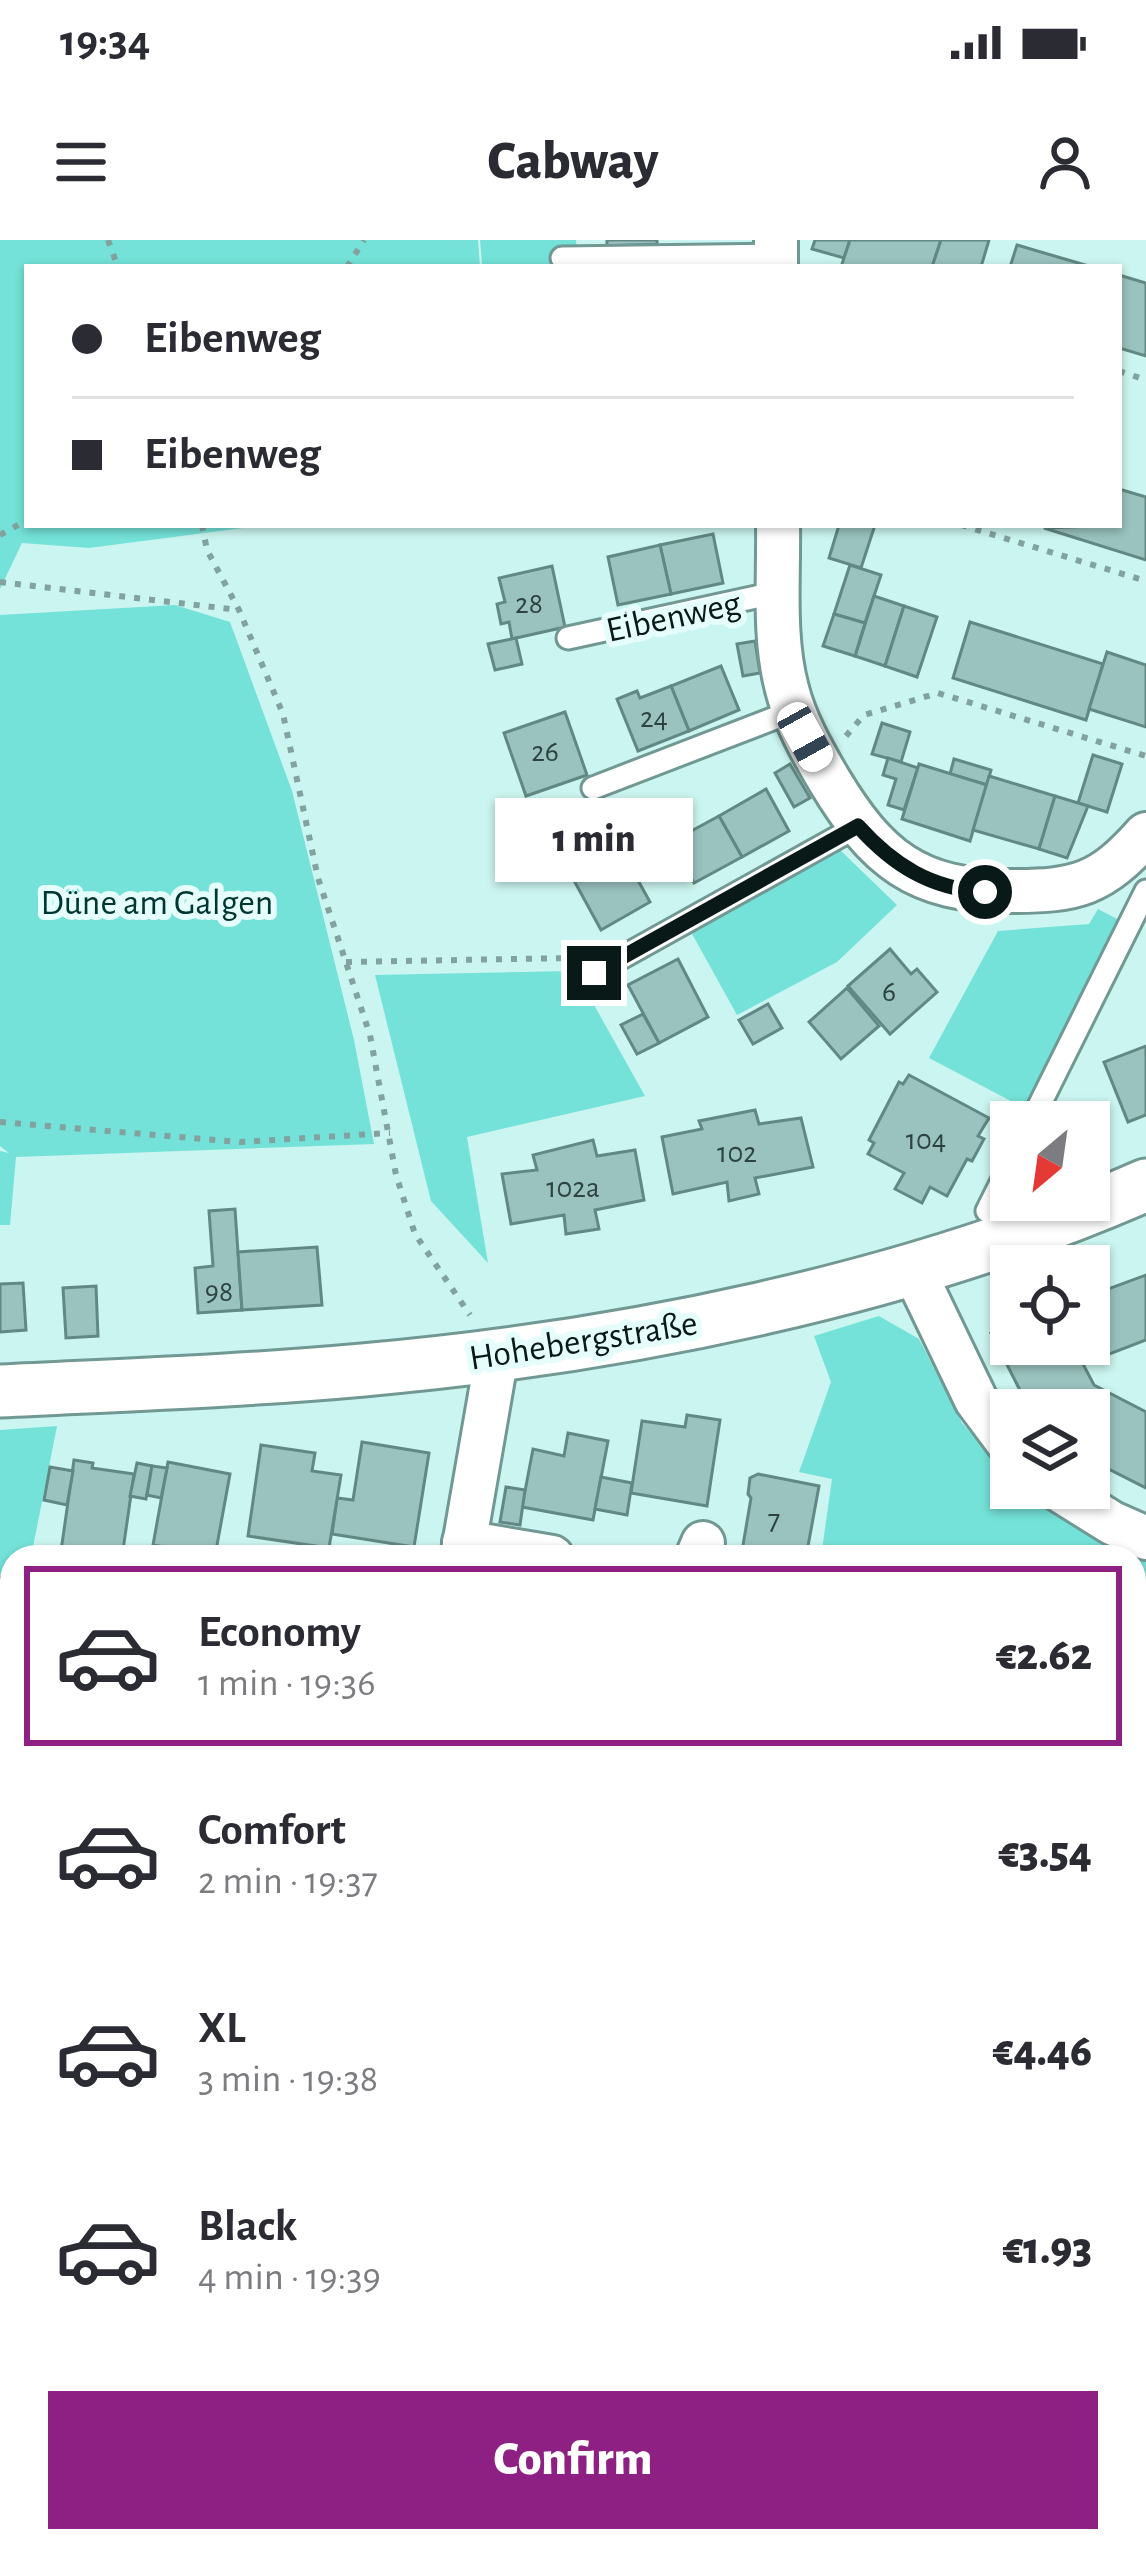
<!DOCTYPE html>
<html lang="en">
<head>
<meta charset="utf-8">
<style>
	:root { --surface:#fff; --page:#f7f7f7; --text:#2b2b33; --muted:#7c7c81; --line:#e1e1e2; --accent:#8e2083 }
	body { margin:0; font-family:"Alegreya Sans",sans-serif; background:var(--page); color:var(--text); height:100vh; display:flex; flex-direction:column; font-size:45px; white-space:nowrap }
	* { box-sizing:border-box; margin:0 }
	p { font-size:39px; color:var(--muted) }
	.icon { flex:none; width:66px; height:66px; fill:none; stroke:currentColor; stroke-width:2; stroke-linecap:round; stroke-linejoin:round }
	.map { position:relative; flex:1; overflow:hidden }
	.details { position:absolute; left:0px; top:1305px; width:1146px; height:1008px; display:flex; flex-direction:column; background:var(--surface); border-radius:36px 36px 0 0; box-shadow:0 3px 9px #0004 }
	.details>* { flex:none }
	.banner { position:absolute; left:24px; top:24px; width:1098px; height:264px; border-radius:0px; box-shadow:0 3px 9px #0004; display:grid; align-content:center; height:264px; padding:0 48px; background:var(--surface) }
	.needle { width:78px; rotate:209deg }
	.fabs { position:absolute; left:990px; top:861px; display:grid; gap:24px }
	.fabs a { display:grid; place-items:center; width:120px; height:120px; border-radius:0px; background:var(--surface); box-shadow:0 3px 9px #0004; font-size:60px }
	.end { position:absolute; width:54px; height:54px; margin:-27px; border:15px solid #091917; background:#fff; box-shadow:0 0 0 6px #fff }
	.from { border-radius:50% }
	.bubble { position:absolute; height:84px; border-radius:0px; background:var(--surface); box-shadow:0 3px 9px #0004; font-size:39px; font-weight:800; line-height:84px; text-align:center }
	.car { position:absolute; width:36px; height:72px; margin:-36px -18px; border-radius:15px; box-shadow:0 0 9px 3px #0007; background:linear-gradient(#fff 24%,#345 0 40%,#fff 0 76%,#345 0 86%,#fff 0) }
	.banner b { display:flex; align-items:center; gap:42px; height:114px; font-size:45px }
	.banner b+b { border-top:3px solid var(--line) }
	.banner i { width:30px; height:30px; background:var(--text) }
	ul { padding:21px 0 0; list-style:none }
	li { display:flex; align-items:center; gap:36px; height:180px; margin:0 24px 18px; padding:0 24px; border:6px solid transparent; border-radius:0px }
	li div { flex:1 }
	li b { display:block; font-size:45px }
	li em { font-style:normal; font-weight:800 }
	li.current { border-color:var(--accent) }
	li>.icon { width:108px; height:108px; stroke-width:1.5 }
	.cta { display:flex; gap:24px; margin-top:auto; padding:24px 48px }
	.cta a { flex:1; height:138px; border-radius:0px; background:var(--accent); color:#fff; font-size:48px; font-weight:800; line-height:138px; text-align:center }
	.status { display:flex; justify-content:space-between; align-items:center; height:84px; padding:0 60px; background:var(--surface); direction:ltr }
	.status svg { height:33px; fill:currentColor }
	header { display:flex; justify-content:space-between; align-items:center; height:156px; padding:0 48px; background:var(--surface); font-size:54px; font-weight:800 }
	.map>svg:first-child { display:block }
	.green { fill:#74e2d8 }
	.building { fill:#9ac2be; stroke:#628884; stroke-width:3 }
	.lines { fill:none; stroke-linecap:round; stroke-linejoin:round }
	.service-casing { stroke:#719893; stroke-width:27 }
	.minor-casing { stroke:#719893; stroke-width:48 }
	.tertiary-casing { stroke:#719893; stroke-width:57 }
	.path { stroke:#81a29e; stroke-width:6; stroke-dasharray:6 9; stroke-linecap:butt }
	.service { stroke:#fff; stroke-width:21 }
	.minor { stroke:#fff; stroke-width:42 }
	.tertiary { stroke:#fff; stroke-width:51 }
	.route { stroke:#091917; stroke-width:15 }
	.labels { text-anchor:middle; stroke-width:12; stroke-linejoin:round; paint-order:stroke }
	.number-label { font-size:30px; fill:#2d4341 }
	.street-label { font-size:36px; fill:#091917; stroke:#e5fefb }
	.park-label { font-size:36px; fill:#003632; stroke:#e5fefb }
</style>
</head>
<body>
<div class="status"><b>19:34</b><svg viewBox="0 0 49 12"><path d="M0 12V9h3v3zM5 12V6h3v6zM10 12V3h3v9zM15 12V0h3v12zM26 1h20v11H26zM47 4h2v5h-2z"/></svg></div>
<header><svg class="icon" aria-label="menu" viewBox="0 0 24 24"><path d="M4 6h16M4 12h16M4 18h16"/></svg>Cabway<svg class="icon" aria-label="person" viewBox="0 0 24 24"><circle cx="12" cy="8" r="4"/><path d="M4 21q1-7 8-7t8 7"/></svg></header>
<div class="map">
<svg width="1146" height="2313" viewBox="0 0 1146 2313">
	<rect width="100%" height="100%" fill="#cbf5f0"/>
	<!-- green -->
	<g class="green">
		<path d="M 0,0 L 478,0 L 480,27 L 27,27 L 27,285 L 265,285 L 89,308 L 22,303 L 0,349 Z"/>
		<path d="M 480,0 L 576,0 L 577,10 L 552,10 L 551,27 L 482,24 Z"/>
		<path d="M 175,365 L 230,382 L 292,551 L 354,800 L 374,904 L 16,917 L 10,985 L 0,985 L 0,911 L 9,913 L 0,906 L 0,375 Z"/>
		<path d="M 840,610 L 897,665 L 837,722 L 737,775 L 691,692 Z"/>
		<path d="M 1098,669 L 1121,681 L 1026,869 L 929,818 L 998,691 L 1089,684 Z"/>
		<path d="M 575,731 L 645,856 L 467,897 L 488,1023 L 431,961 L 375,735 Z"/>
		<path d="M 879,1076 L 919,1099 L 962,1183 L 1011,1239 L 1011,1248 L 1021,1248 L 1045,1268 L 1133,1317 L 821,1317 L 832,1239 L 799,1232 L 831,1142 L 814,1096 Z"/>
		<path d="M 57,1186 L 31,1317 L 12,1317 L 12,1342 L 0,1343 L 0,1190 Z"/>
		<path d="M 1134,1317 L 1146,1322 L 1146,1407 L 1134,1404 Z"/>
		<path d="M 0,1523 L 12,1525 L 12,1858 L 0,1856 Z"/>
	</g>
	<!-- building -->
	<g class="building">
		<path d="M 607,0 L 657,0 L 657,4 L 607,6 Z"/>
		<path d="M 815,0 L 850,0 L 844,18 L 812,9 Z"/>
		<path d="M 850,0 L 941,0 L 932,27 L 841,27 Z"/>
		<path d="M 941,0 L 989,0 L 981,27 L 932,27 Z"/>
		<path d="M 1017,5 L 1092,27 L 1010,27 Z"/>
		<path d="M 1119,35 L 1146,43 L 1146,116 L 1119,108 Z"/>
		<path d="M 1119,249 L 1146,257 L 1146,320 L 1044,288 L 1119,285 Z"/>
		<path d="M 839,285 L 875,285 L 861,328 L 829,318 Z"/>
		<path d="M 713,294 L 723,343 L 671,354 L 660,305 Z"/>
		<path d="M 660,305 L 671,354 L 618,365 L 608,317 Z"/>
		<path d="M 850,325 L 881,335 L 865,383 L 834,374 Z"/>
		<path d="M 552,326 L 565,387 L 512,399 L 509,382 L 501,384 L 497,364 L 505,362 L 499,338 Z"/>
		<path d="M 874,356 L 904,366 L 885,426 L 855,416 Z"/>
		<path d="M 904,366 L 937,377 L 917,437 L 885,426 Z"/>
		<path d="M 834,374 L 865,383 L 855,416 L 823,406 Z"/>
		<path d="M 970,382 L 1103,424 L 1086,480 L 953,438 Z"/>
		<path d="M 516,398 L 522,424 L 495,430 L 488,404 Z"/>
		<path d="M 755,401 L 760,433 L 743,436 L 737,404 Z"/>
		<path d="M 1107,412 L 1146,425 L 1146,487 L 1089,469 Z"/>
		<path d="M 721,426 L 739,470 L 689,491 L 671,446 Z"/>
		<path d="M 671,446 L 689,491 L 638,511 L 617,459 L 637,451 L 640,458 Z"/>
		<path d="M 565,472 L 587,535 L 526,556 L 504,493 Z"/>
		<path d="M 882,483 L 910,492 L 901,522 L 872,514 Z"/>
		<path d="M 1093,515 L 1122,524 L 1107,572 L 1078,563 Z"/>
		<path d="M 888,518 L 918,528 L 904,570 L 888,565 L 896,539 L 883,535 Z"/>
		<path d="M 954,519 L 991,530 L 987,545 L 950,534 Z"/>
		<path d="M 790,524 L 810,558 L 794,567 L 775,533 Z"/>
		<path d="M 919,524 L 987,545 L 970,601 L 902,579 Z"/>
		<path d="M 989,536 L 1055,556 L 1039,609 L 973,590 Z"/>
		<path d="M 766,549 L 789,591 L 742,617 L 719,576 Z"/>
		<path d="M 1055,556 L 1088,566 L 1067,618 L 1039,609 Z"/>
		<path d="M 546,563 L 552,580 L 521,591 L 514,574 Z"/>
		<path d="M 719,576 L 742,617 L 694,643 L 671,602 Z"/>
		<path d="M 620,608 L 650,662 L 601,690 L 571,635 Z"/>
		<path d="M 890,709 L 911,734 L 917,729 L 937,752 L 890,794 L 848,746 Z"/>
		<path d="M 678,719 L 708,777 L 659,803 L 628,745 Z"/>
		<path d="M 847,748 L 879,786 L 841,819 L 809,782 Z"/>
		<path d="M 768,764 L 782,788 L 753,804 L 739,780 Z"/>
		<path d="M 643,774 L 659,803 L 637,814 L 621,785 Z"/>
		<path d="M 1146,806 L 1146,875 L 1128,882 L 1104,822 Z"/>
		<path d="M 909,835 L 989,878 L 978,896 L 984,899 L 972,921 L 967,919 L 947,956 L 930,947 L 922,963 L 895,949 L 904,933 L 868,914 L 874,903 L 869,900 L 899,842 L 903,844 Z"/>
		<path d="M 755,870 L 759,884 L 801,878 L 813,927 L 755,938 L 759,954 L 729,961 L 727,942 L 673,954 L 662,897 L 702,889 L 699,881 Z"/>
		<path d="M 593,900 L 597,916 L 635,910 L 644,960 L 595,970 L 599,989 L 566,994 L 564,975 L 511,984 L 502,934 L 537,930 L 533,915 Z"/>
		<path d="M 235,969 L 242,1070 L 198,1073 L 195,1028 L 213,1026 L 209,971 Z"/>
		<path d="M 317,1007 L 322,1065 L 242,1070 L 238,1012 Z"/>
		<path d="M 1146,1035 L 1146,1100 L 1083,1124 L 1094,1145 L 1146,1172 L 1146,1248 L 1089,1219 L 1089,1170 L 1030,1170 L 991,1093 L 1011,1086 L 1011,1104 L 1089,1104 L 1089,1056 Z"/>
		<path d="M 23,1043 L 26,1090 L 0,1092 L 0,1044 Z"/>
		<path d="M 96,1046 L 98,1096 L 66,1098 L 63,1048 Z"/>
		<path d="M 687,1175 L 720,1180 L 707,1266 L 631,1253 L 642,1181 L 685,1187 Z"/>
		<path d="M 568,1193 L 608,1201 L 593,1280 L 522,1267 L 533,1209 L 564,1216 Z"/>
		<path d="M 362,1202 L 429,1213 L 414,1307 L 332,1294 L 337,1258 L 353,1260 Z"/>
		<path d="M 261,1205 L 315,1213 L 312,1231 L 341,1235 L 329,1308 L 248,1296 Z"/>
		<path d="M 74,1220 L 93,1223 L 92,1228 L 134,1234 L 122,1317 L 61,1311 Z"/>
		<path d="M 168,1222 L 230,1234 L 215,1316 L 153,1305 Z"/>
		<path d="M 137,1223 L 152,1226 L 146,1259 L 130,1256 Z"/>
		<path d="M 152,1226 L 167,1228 L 161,1258 L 147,1255 Z"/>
		<path d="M 50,1227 L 73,1231 L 67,1265 L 44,1260 Z"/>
		<path d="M 758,1234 L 819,1246 L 806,1317 L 741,1317 L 751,1258 L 748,1254 L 750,1238 Z"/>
		<path d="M 601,1237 L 632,1243 L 627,1275 L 595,1269 Z"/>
		<path d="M 506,1247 L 525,1250 L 520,1285 L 500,1282 Z"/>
		<path d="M 3,1408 L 12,1410 L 12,1444 L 0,1442 Z"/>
		<path d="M 1134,1438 L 1137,1439 L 1136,1450 L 1146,1451 L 1146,1485 L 1134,1484 Z"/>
		<path d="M 1134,1569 L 1146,1573 L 1134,1614 Z"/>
		<path d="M 0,1598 L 12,1600 L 12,1687 L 0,1685 Z"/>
		<path d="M 1142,1696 L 1146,1697 L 1146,1759 L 1134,1756 L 1134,1725 Z"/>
		<path d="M 0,1719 L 12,1721 L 12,1751 L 0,1749 Z"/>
		<path d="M 1139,1757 L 1146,1759 L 1146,1792 L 1134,1789 Z"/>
		<path d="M 1134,1836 L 1146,1839 L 1146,1899 L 1134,1896 Z"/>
		<path d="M 0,1912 L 12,1914 L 12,1985 L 0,1983 Z"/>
		<path d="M 0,1983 L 12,1985 L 12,2004 L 0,2002 Z"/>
		<path d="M 1134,2006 L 1146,2007 L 1146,2078 L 1134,2076 Z"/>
		<path d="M 1134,2189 L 1146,2191 L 1142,2272 L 1134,2270 Z"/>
		<path d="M 107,2301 L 172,2301 L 170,2311 Z"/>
		<path d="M 172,2301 L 195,2301 L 193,2313 L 170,2313 Z"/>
		<path d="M 438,2301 L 505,2301 L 504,2313 L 436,2313 Z"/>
		<path d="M 573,2301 L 611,2301 L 609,2313 L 537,2313 L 539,2302 L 572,2307 Z"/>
		<path d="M 696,2301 L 731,2301 L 730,2313 L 695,2313 Z"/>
		<path d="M 731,2301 L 800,2301 L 798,2313 L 730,2313 Z"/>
		<path d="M 800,2301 L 830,2301 L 829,2306 L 864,2313 L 798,2313 Z"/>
		<path d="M 967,2301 L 1053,2301 L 1051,2313 L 966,2313 Z"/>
	</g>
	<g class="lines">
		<defs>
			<g id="service">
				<path d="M 562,18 L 776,15"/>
				<path d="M 568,398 L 779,352"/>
				<path d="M 593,548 L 793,471"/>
				<path d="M 594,733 L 858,586"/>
				<path d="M 1031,882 L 1146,651"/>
				<path d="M 987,971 L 1011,923"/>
				<path d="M 1134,1523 L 1146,1524"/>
				<path d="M 367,2301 L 387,2313"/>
				<path d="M 937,2313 L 939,2301"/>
			</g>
			<g id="minor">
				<path d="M 776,27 L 776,0"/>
				<path d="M 778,285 C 779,339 773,397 787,449 C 795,481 812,511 829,540 C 876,618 916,652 1011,651 C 1077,651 1101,645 1146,594"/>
				<path d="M 913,1029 L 976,1160 L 1011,1207"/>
				<path d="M 1056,1248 L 1112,1283 L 1146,1298"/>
				<path d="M 464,1302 L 552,1317"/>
				<path d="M 462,1317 L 497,1115"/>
				<path d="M 697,1317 L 703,1303"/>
				<path d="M 0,1360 L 12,1359"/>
				<path d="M 1134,2127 L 1146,2129"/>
				<path d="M 0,2201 L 12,2202"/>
				<path d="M 41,2313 L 43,2301"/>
				<path d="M 642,2313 L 644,2301"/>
			</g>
			<path id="tertiary" d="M 0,1151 C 121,1145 242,1141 363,1130 C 622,1107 907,1050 1146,945"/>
		</defs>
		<!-- service casing -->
		<use href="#service" class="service-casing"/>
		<!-- minor casing -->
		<use href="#minor" class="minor-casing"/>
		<!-- tertiary casing -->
		<use href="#tertiary" class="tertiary-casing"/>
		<!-- path -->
		<g class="path">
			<path d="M 108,0 L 118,27"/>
			<path d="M 347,27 L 364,0"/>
			<path d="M 1119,131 L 1146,140"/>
			<path d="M 202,285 L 207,310 L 239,370 L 283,474 L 318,638 L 370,795 L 396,935 L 415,994 L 470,1075"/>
			<path d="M 961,285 L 1146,341"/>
			<path d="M 0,295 L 27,280"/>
			<path d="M 0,342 L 239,370"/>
			<path d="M 846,496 L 864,475 L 938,453 L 1146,516"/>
			<path d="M 346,722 L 571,718"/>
			<path d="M 0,882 L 240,902 L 390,893"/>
			<path d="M 0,1562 L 12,1564"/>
			<path d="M 1138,1652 L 1146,1654"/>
			<path d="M 0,1755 L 12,1757"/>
			<path d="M 0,1818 L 12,1819"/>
		</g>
		<!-- service -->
		<use href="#service" class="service"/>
		<!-- minor -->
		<use href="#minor" class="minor"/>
		<!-- tertiary -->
		<use href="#tertiary" class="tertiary"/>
	</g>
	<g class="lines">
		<!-- route -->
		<path class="route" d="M 594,733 L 858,586 C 893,625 931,649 985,652"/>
	</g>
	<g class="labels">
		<!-- number labels -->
		<g class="number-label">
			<text x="529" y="373">28</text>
			<text x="654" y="487">24</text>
			<text x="545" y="521">26</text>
			<text x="889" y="761">6</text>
			<text x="926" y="909">104</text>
			<text x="737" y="922">102</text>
			<text x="573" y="957">102a</text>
			<text x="219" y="1061">98</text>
			<text x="774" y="1289">7</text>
		</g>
		<!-- street labels -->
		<g class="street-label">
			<text transform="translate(673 375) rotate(-12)" y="13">Eibenweg</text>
			<text transform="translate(583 1099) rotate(-9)" y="13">Hohebergstraße</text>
		</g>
		<!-- park labels -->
		<g class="park-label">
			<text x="157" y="674">Düne am Galgen</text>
		</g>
	</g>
</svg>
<div class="fabs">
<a><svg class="needle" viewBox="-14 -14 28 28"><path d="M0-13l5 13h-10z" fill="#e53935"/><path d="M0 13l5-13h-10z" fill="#7c7c81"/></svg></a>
<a><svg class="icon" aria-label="locate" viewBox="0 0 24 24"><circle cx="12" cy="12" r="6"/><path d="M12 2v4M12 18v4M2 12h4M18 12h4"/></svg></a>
<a><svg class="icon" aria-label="layers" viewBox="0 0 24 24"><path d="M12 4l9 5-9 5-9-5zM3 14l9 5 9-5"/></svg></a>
</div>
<i class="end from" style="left:985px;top:652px"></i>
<i class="end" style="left:594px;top:733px"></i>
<div class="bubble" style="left:495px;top:558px;width:198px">1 min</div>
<i class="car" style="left:805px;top:497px;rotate:151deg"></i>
<div class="banner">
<b><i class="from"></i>Eibenweg</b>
<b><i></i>Eibenweg</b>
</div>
<section class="details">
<ul>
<li class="current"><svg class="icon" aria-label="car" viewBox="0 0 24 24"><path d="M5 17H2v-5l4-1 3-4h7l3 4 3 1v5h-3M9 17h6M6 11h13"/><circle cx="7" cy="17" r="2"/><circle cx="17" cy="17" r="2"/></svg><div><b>Economy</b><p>1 min · 19:36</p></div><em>€2.62</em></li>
<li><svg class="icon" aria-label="car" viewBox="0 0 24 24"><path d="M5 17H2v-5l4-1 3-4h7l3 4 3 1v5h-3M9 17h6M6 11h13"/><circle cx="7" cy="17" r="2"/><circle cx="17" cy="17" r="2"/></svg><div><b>Comfort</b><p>2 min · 19:37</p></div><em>€3.54</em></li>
<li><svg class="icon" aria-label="car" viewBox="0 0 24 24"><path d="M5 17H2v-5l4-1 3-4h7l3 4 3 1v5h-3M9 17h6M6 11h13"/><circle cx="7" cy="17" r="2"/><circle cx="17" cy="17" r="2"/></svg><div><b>XL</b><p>3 min · 19:38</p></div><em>€4.46</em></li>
<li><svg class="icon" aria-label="car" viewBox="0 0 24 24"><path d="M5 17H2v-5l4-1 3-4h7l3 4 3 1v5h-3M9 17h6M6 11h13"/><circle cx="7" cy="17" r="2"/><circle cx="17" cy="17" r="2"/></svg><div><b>Black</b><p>4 min · 19:39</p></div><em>€1.93</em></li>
</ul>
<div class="cta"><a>Confirm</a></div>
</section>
</div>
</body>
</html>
